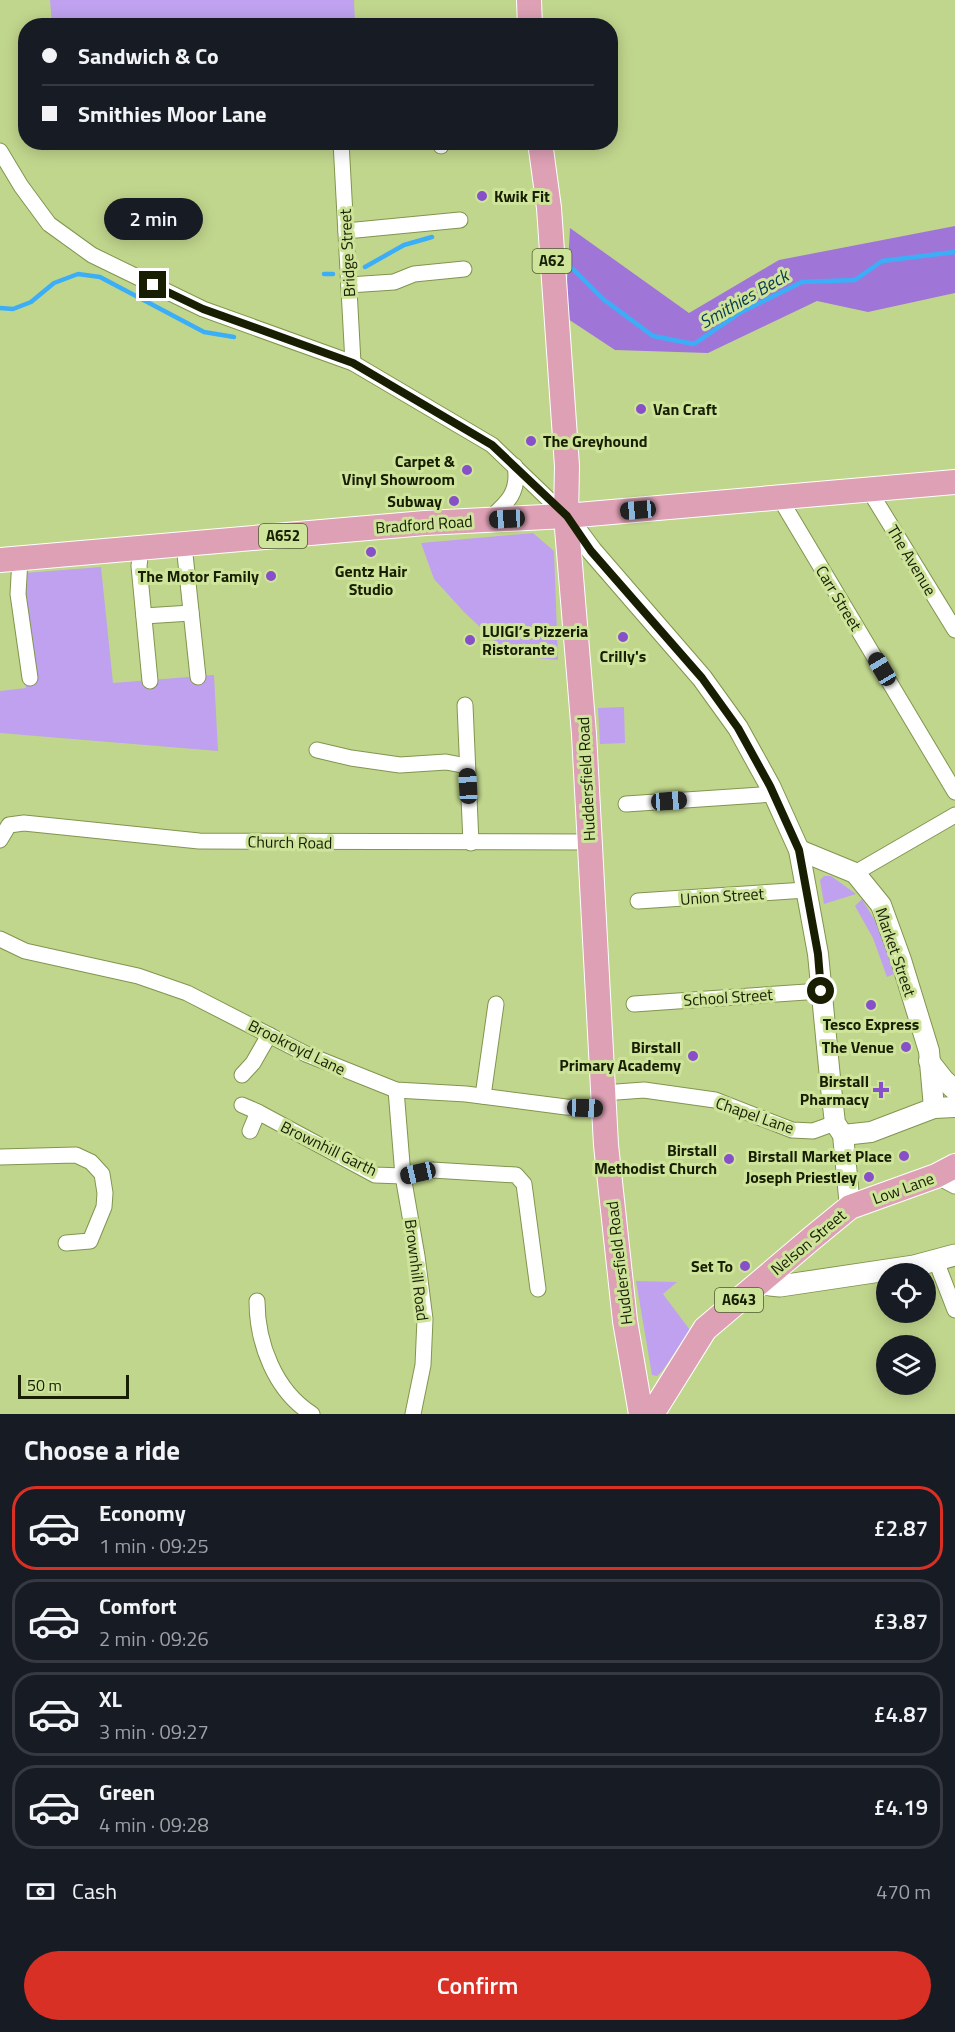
<!DOCTYPE html>
<html lang="en">
<head>
<meta charset="utf-8">
<style>
	:root { --surface:#171b24; --page:#242831; --text:#f1f3f6; --muted:#9ea1a6; --line:#363941; --accent:#d93025 }
	body { margin:0; font-family:"Titillium Web",sans-serif; background:var(--page); color:var(--text); height:100vh; display:flex; flex-direction:column; font-size:22px; white-space:nowrap }
	* { box-sizing:border-box; margin:0 }
	p { font-size:20px; color:var(--muted) }
	.icon { flex:none; width:33px; height:33px; fill:none; stroke:currentColor; stroke-width:2; stroke-linecap:round; stroke-linejoin:round }
	.map { position:relative; height:1414px; overflow:hidden }
	.panel { display:flex; flex-direction:column; background:var(--surface); flex:1 }
	.panel>* { flex:none }
	.guide { position:absolute; left:18px; top:18px; width:600px; height:132px; border-radius:24px; box-shadow:0 3px 15px #0003; display:grid; align-content:center; height:132px; padding:0 24px; background:var(--surface) }
	.tools { position:absolute; left:876px; top:1263px; display:grid; gap:12px }
	.tools a { display:grid; place-items:center; width:60px; height:60px; border-radius:50%; background:var(--surface); box-shadow:0 3px 15px #0003; font-size:30px }
	.scale { position:absolute; left:18px; bottom:15px; width:111px; box-sizing:border-box; padding-left:6px; border:3px solid #171e02; border-top:0; font-size:16px; line-height:21px; white-space:nowrap; color:#171e02; -webkit-text-stroke:4px #cee49a; paint-order:stroke }
	.end { position:absolute; width:27px; height:27px; margin:-14px; border:8px solid #171e02; background:#fff; box-shadow:0 0 0 3px #fff }
	.from { border-radius:50% }
	.bubble { position:absolute; height:42px; border-radius:21px; background:var(--surface); box-shadow:0 3px 15px #0003; font-size:20px; font-weight:600; line-height:42px; text-align:center }
	.car { position:absolute; width:18px; height:36px; margin:-18px -9px; border-radius:8px; box-shadow:0 0 4px 2px #0007; background:linear-gradient(#222 24%,#8ab4d8 0 40%,#222 0 76%,#8ab4d8 0 86%,#222 0) }
	.guide b { display:flex; align-items:center; gap:21px; height:57px; font-size:22px }
	.guide b+b { border-top:2px solid var(--line) }
	.guide i { width:15px; height:15px; background:var(--text) }
	ul { padding:0; list-style:none }
	li { display:flex; align-items:center; gap:18px; height:84px; margin:0 12px 9px; padding:0 12px; border:3px solid var(--line); border-radius:24px }
	li div { flex:1 }
	li b { display:block; font-size:22px }
	li em { font-style:normal; font-weight:600 }
	li.active { border-color:var(--accent) }
	li>.icon { width:54px; height:54px; stroke-width:1.5 }
	h2 { padding:0 24px; font-size:27px; line-height:72px }
	.pay { display:flex; align-items:center; gap:15px; height:66px; padding:0 24px; font-size:22px }
	.pay p { margin-inline-start:auto }
	.button { display:flex; gap:12px; margin-top:auto; padding:12px 24px }
	.button a { flex:1; height:69px; border-radius:36px; background:var(--accent); color:#fff; font-size:24px; font-weight:600; line-height:69px; text-align:center }
	.map>svg:first-child { display:block }
	.green { fill:#bfa1ef }
	.forest { fill:#9f76d8 }
	.lines { fill:none; stroke-linecap:round; stroke-linejoin:round }
	.stream { stroke:#3caef8; stroke-width:4.5 }
	.minor-casing { stroke:#81954e; stroke-width:17 }
	.tertiary-casing { stroke:#81954e; stroke-width:22 }
	.secondary-casing { stroke:#81954e; stroke-width:23 }
	.primary-casing { stroke:#fff; stroke-width:26 }
	.minor { stroke:#fff; stroke-width:15 }
	.tertiary { stroke:#fff; stroke-width:20 }
	.secondary { stroke:#fff; stroke-width:21 }
	.primary { stroke:#dda0b4; stroke-width:24 }
	.route { stroke:#171e02; stroke-width:8 }
	.poi-dot { fill:#8750c8; stroke:#cee49a; stroke-width:2 }
	.labels { text-anchor:middle; stroke-width:6; stroke-linejoin:round; paint-order:stroke }
	.shield { fill:#cee49a; stroke:#4e5930; stroke-width:1.5 }
	.shield-label { font-size:15px; font-weight:bold; fill:#171e02 }
	.poi-label { font-size:16px; font-weight:bold; fill:#171e02; stroke:#cee49a; text-anchor:end }
	.street-label { font-size:16px; fill:#171e02; stroke:#cee49a }
	.water-label { font-size:18px; font-style:italic; fill:#093956; stroke:#cee49a }
</style>
</head>
<body>
<div class="map">
<svg width="955" height="1414" viewBox="0 0 955 1414">
	<rect width="100%" height="100%" fill="#c1d68d"/>
	<!-- green -->
	<g class="green">
		<path d="M 50,0 L 354,0 L 355,25 L 52,25 Z"/>
		<path d="M 533,533 L 554,551 L 558,660 L 524,657 L 498,644 L 464,612 L 434,579 L 421,543 Z"/>
		<path d="M 101,567 L 113,683 L 214,675 L 218,751 L 0,733 L 0,691 L 26,688 L 14,610 L 12,574 Z"/>
		<path d="M 624,707 L 625,743 L 600,744 L 598,708 Z"/>
		<path d="M 824,876 L 831,876 L 856,894 L 824,904 L 820,880 Z"/>
		<path d="M 862,899 L 878,926 L 894,974 L 887,977 L 873,938 L 855,906 Z"/>
		<path d="M 636,1281 L 677,1282 L 663,1294 L 690,1330 L 663,1370 L 657,1376 L 652,1375 Z"/>
	</g>
	<!-- forest -->
	<path class="forest" d="M 955,226 L 955,293 L 868,312 L 817,301 L 708,353 L 615,350 L 565,317 L 570,228 L 689,313 L 779,260 Z"/>
	<g class="lines">
		<!-- stream -->
		<g class="stream">
			<path d="M 568,264 L 603,299 L 653,336 L 694,344 L 741,312 L 802,282 L 855,280 L 882,261 L 955,252"/>
			<path d="M 365,267 L 404,245 L 432,237"/>
			<path d="M 324,274 L 333,274"/>
			<path d="M 0,308 L 13,309 L 31,302 L 54,283 L 78,274 L 100,277 L 204,332 L 234,337"/>
		</g>
		<defs>
			<g id="minor">
				<path d="M 341,142 L 353,363"/>
				<path d="M 441,142 L 441,146"/>
				<path d="M 0,151 L 21,186 L 49,224 L 92,255 L 203,309 L 353,363 L 492,445 L 566,516"/>
				<path d="M 346,231 L 460,220"/>
				<path d="M 349,285 L 394,282 L 414,274 L 464,269"/>
				<path d="M 869,490 L 955,630"/>
				<path d="M 779,497 L 955,792"/>
				<path d="M 488,520 C 506,504 520,493 515,466"/>
				<path d="M 184,545 L 198,677"/>
				<path d="M 141,549 L 139,566 L 150,681"/>
				<path d="M 20,559 L 18,594 L 30,678"/>
				<path d="M 144,616 L 191,613"/>
				<path d="M 465,705 L 471,843"/>
				<path d="M 317,750 L 351,758 L 400,765 L 446,762 L 467,766"/>
				<path d="M 626,804 L 774,794"/>
				<path d="M 0,840 L 9,825 L 24,823 L 199,841 L 590,842"/>
				<path d="M 855,873 L 955,815"/>
				<path d="M 638,901 L 806,890"/>
				<path d="M 0,939 L 25,951 L 138,976 L 187,993 L 306,1054 L 396,1090 L 466,1094 L 566,1107 L 604,1109"/>
				<path d="M 634,1004 L 821,991"/>
				<path d="M 242,1075 L 253,1063 L 269,1035"/>
				<path d="M 396,1090 L 403,1176 L 417,1256 L 425,1319 L 423,1365 L 413,1414"/>
				<path d="M 603,1093 L 644,1090 L 715,1100 L 792,1130 L 813,1131 L 835,1123"/>
				<path d="M 483,1096 L 496,1004"/>
				<path d="M 242,1105 L 258,1112"/>
				<path d="M 250,1131 L 258,1112 L 375,1175 L 403,1176 L 432,1170 L 516,1175 L 524,1184 L 538,1289"/>
				<path d="M 0,1157 L 76,1155 L 91,1162 L 102,1174 L 105,1193 L 104,1207 L 90,1241 L 66,1243"/>
				<path d="M 936,1176 L 955,1186"/>
				<path d="M 936,1261 L 955,1310"/>
				<path d="M 257,1301 C 257,1343 275,1391 312,1414"/>
			</g>
			<g id="tertiary">
				<path d="M 566,516 L 592,551 L 702,678 L 738,728 L 770,786 L 799,850 L 818,954 L 831,1088 L 835,1123 L 843,1135 L 850,1207"/>
				<path d="M 799,850 L 855,873 L 881,905 L 901,960 L 929,1051 L 934,1108"/>
				<path d="M 929,1061 L 944,1080 L 955,1090"/>
				<path d="M 843,1135 L 871,1132 L 934,1108 L 955,1107"/>
			</g>
			<path id="secondary" d="M 764,1279 L 770,1285 L 780,1286 L 914,1266 L 955,1255"/>
			<g id="primary">
				<path d="M 529,0 L 530,26"/>
				<path d="M 540,142 L 549,208 L 567,466 L 566,516 L 584,734 L 606,1145 L 625,1321 L 641,1414"/>
				<path d="M 0,560 L 425,523 L 566,516 L 955,482"/>
				<path d="M 652,1414 L 705,1329 L 811,1239 L 850,1207 L 936,1176 L 955,1166"/>
			</g>
		</defs>
		<!-- minor casing -->
		<use href="#minor" class="minor-casing"/>
		<!-- tertiary casing -->
		<use href="#tertiary" class="tertiary-casing"/>
		<!-- secondary casing -->
		<use href="#secondary" class="secondary-casing"/>
		<!-- primary casing -->
		<use href="#primary" class="primary-casing"/>
		<!-- minor -->
		<use href="#minor" class="minor"/>
		<!-- tertiary -->
		<use href="#tertiary" class="tertiary"/>
		<!-- secondary -->
		<use href="#secondary" class="secondary"/>
		<!-- primary -->
		<use href="#primary" class="primary"/>
	</g>
	<g class="lines">
		<!-- route -->
		<path class="route" d="M 153,285 L 203,309 L 353,363 L 492,445 L 567,516 L 591,551 L 702,678 L 738,728 L 770,786 L 799,850 L 818,954 L 821,991"/>
	</g>
	<!-- markers -->
	<g class="poi-dot">
		<circle cx="482" cy="196" r="6"/>
		<circle cx="641" cy="409" r="6"/>
		<circle cx="531" cy="441" r="6"/>
		<circle cx="467" cy="470" r="6"/>
		<circle cx="454" cy="501" r="6"/>
		<circle cx="371" cy="552" r="6"/>
		<circle cx="271" cy="576" r="6"/>
		<circle cx="623" cy="637" r="6"/>
		<circle cx="470" cy="640" r="6"/>
		<circle cx="871" cy="1005" r="6"/>
		<circle cx="906" cy="1047" r="6"/>
		<circle cx="693" cy="1056" r="6"/>
		<path d="M878 1081h6v6h6v6h-6v6h-6v-6h-6v-6h6z"/>
		<circle cx="904" cy="1156" r="6"/>
		<circle cx="729" cy="1159" r="6"/>
		<circle cx="869" cy="1177" r="6"/>
		<circle cx="745" cy="1266" r="6"/>
	</g>
	<g class="labels">
		<!-- shield labels -->
		<g class="shield">
			<rect x="532.5" y="249" width="39" height="24" rx="4.5"/>
			<rect x="259" y="524" width="48" height="24" rx="4.5"/>
			<rect x="715" y="1288" width="48" height="24" rx="4.5"/>
		</g>
		<g class="shield-label">
			<text x="552" y="266">A62</text>
			<text x="283" y="541">A652</text>
			<text x="739" y="1305">A643</text>
		</g>
		<!-- poi labels -->
		<g class="poi-label">
			<text x="494" y="202" text-anchor="start">Kwik Fit</text>
			<text x="653" y="415" text-anchor="start">Van Craft</text>
			<text x="543" y="447" text-anchor="start">The Greyhound</text>
			<text x="455" y="467">Carpet &amp;<tspan x="455" dy="18">Vinyl Showroom</tspan></text>
			<text x="442" y="507">Subway</text>
			<text x="371" y="577" text-anchor="middle">Gentz Hair<tspan x="371" dy="18">Studio</tspan></text>
			<text x="259" y="582">The Motor Family</text>
			<text x="482" y="637" text-anchor="start">LUIGI’s Pizzeria<tspan x="482" dy="18">Ristorante</tspan></text>
			<text x="623" y="662" text-anchor="middle">Crilly's</text>
			<text x="871" y="1030" text-anchor="middle">Tesco Express</text>
			<text x="681" y="1053">Birstall<tspan x="681" dy="18">Primary Academy</tspan></text>
			<text x="894" y="1053">The Venue</text>
			<text x="869" y="1087">Birstall<tspan x="869" dy="18">Pharmacy</tspan></text>
			<text x="717" y="1156">Birstall<tspan x="717" dy="18">Methodist Church</tspan></text>
			<text x="892" y="1162">Birstall Market Place</text>
			<text x="857" y="1183">Joseph Priestley</text>
			<text x="733" y="1272">Set To</text>
		</g>
		<!-- street labels -->
		<g class="street-label">
			<text transform="translate(347 253) rotate(-93)" y="6">Bridge Street</text>
			<text transform="translate(424 524) rotate(-4)" y="6">Bradford Road</text>
			<text transform="translate(912 560) rotate(59)" y="6">The Avenue</text>
			<text transform="translate(839 598) rotate(59)" y="6">Carr Street</text>
			<text transform="translate(586 779) rotate(-93)" y="6">Huddersfield Road</text>
			<text transform="translate(290 842) rotate(1)" y="6">Church Road</text>
			<text transform="translate(722 896) rotate(-4)" y="6">Union Street</text>
			<text transform="translate(896 952) rotate(71)" y="6">Market Street</text>
			<text transform="translate(728 997) rotate(-4)" y="6">School Street</text>
			<text transform="translate(297 1047) rotate(26)" y="6">Brookroyd Lane</text>
			<text transform="translate(755 1115) rotate(19)" y="6">Chapel Lane</text>
			<text transform="translate(329 1148) rotate(26)" y="6">Brownhill Garth</text>
			<text transform="translate(903 1188) rotate(-20)" y="6">Low Lane</text>
			<text transform="translate(808 1242) rotate(-40)" y="6">Nelson Street</text>
			<text transform="translate(619 1263) rotate(-97)" y="6">Huddersfield Road</text>
			<text transform="translate(417 1270) rotate(83)" y="6">Brownhill Road</text>
		</g>
		<!-- water labels -->
		<g class="water-label">
			<text transform="translate(744 299) rotate(-30)" y="6">Smithies Beck</text>
		</g>
	</g>
</svg>
<div class="tools">
<a><svg class="icon" aria-label="locate" viewBox="0 0 24 24"><circle cx="12" cy="12" r="6"/><path d="M12 2v4M12 18v4M2 12h4M18 12h4"/></svg></a>
<a><svg class="icon" aria-label="layers" viewBox="0 0 24 24"><path d="M12 4l9 5-9 5-9-5zM3 14l9 5 9-5"/></svg></a>
</div>
<div class="scale">50 m</div>
<i class="end from" style="left:821px;top:991px"></i>
<i class="end" style="left:153px;top:285px"></i>
<div class="bubble" style="left:104px;top:198px;width:99px">2 min</div>
<i class="car" style="left:638px;top:510px;rotate:265deg"></i>
<i class="car" style="left:507px;top:519px;rotate:267deg"></i>
<i class="car" style="left:882px;top:669px;rotate:329deg"></i>
<i class="car" style="left:468px;top:786px;rotate:357deg"></i>
<i class="car" style="left:669px;top:801px;rotate:86deg"></i>
<i class="car" style="left:585px;top:1108px;rotate:92deg"></i>
<i class="car" style="left:418px;top:1173px;rotate:257deg"></i>
<div class="guide">
<b><i class="from"></i>Sandwich &amp; Co</b>
<b><i></i>Smithies Moor Lane</b>
</div>
</div>
<section class="panel">
<h2>Choose a ride</h2>
<ul>
<li class="active"><svg class="icon" aria-label="car" viewBox="0 0 24 24"><path d="M5 17H2v-5l4-1 3-4h7l3 4 3 1v5h-3M9 17h6M6 11h13"/><circle cx="7" cy="17" r="2"/><circle cx="17" cy="17" r="2"/></svg><div><b>Economy</b><p>1 min · 09:25</p></div><em>£2.87</em></li>
<li><svg class="icon" aria-label="car" viewBox="0 0 24 24"><path d="M5 17H2v-5l4-1 3-4h7l3 4 3 1v5h-3M9 17h6M6 11h13"/><circle cx="7" cy="17" r="2"/><circle cx="17" cy="17" r="2"/></svg><div><b>Comfort</b><p>2 min · 09:26</p></div><em>£3.87</em></li>
<li><svg class="icon" aria-label="car" viewBox="0 0 24 24"><path d="M5 17H2v-5l4-1 3-4h7l3 4 3 1v5h-3M9 17h6M6 11h13"/><circle cx="7" cy="17" r="2"/><circle cx="17" cy="17" r="2"/></svg><div><b>XL</b><p>3 min · 09:27</p></div><em>£4.87</em></li>
<li><svg class="icon" aria-label="car" viewBox="0 0 24 24"><path d="M5 17H2v-5l4-1 3-4h7l3 4 3 1v5h-3M9 17h6M6 11h13"/><circle cx="7" cy="17" r="2"/><circle cx="17" cy="17" r="2"/></svg><div><b>Green</b><p>4 min · 09:28</p></div><em>£4.19</em></li>
</ul>
<div class="pay"><svg class="icon" aria-label="cash" viewBox="0 0 24 24"><path d="M3 7h18v10H3z"/><circle cx="12" cy="12" r="2"/></svg>Cash<p>470 m</p></div>
<div class="button"><a>Confirm</a></div>
</section>
</body>
</html>
